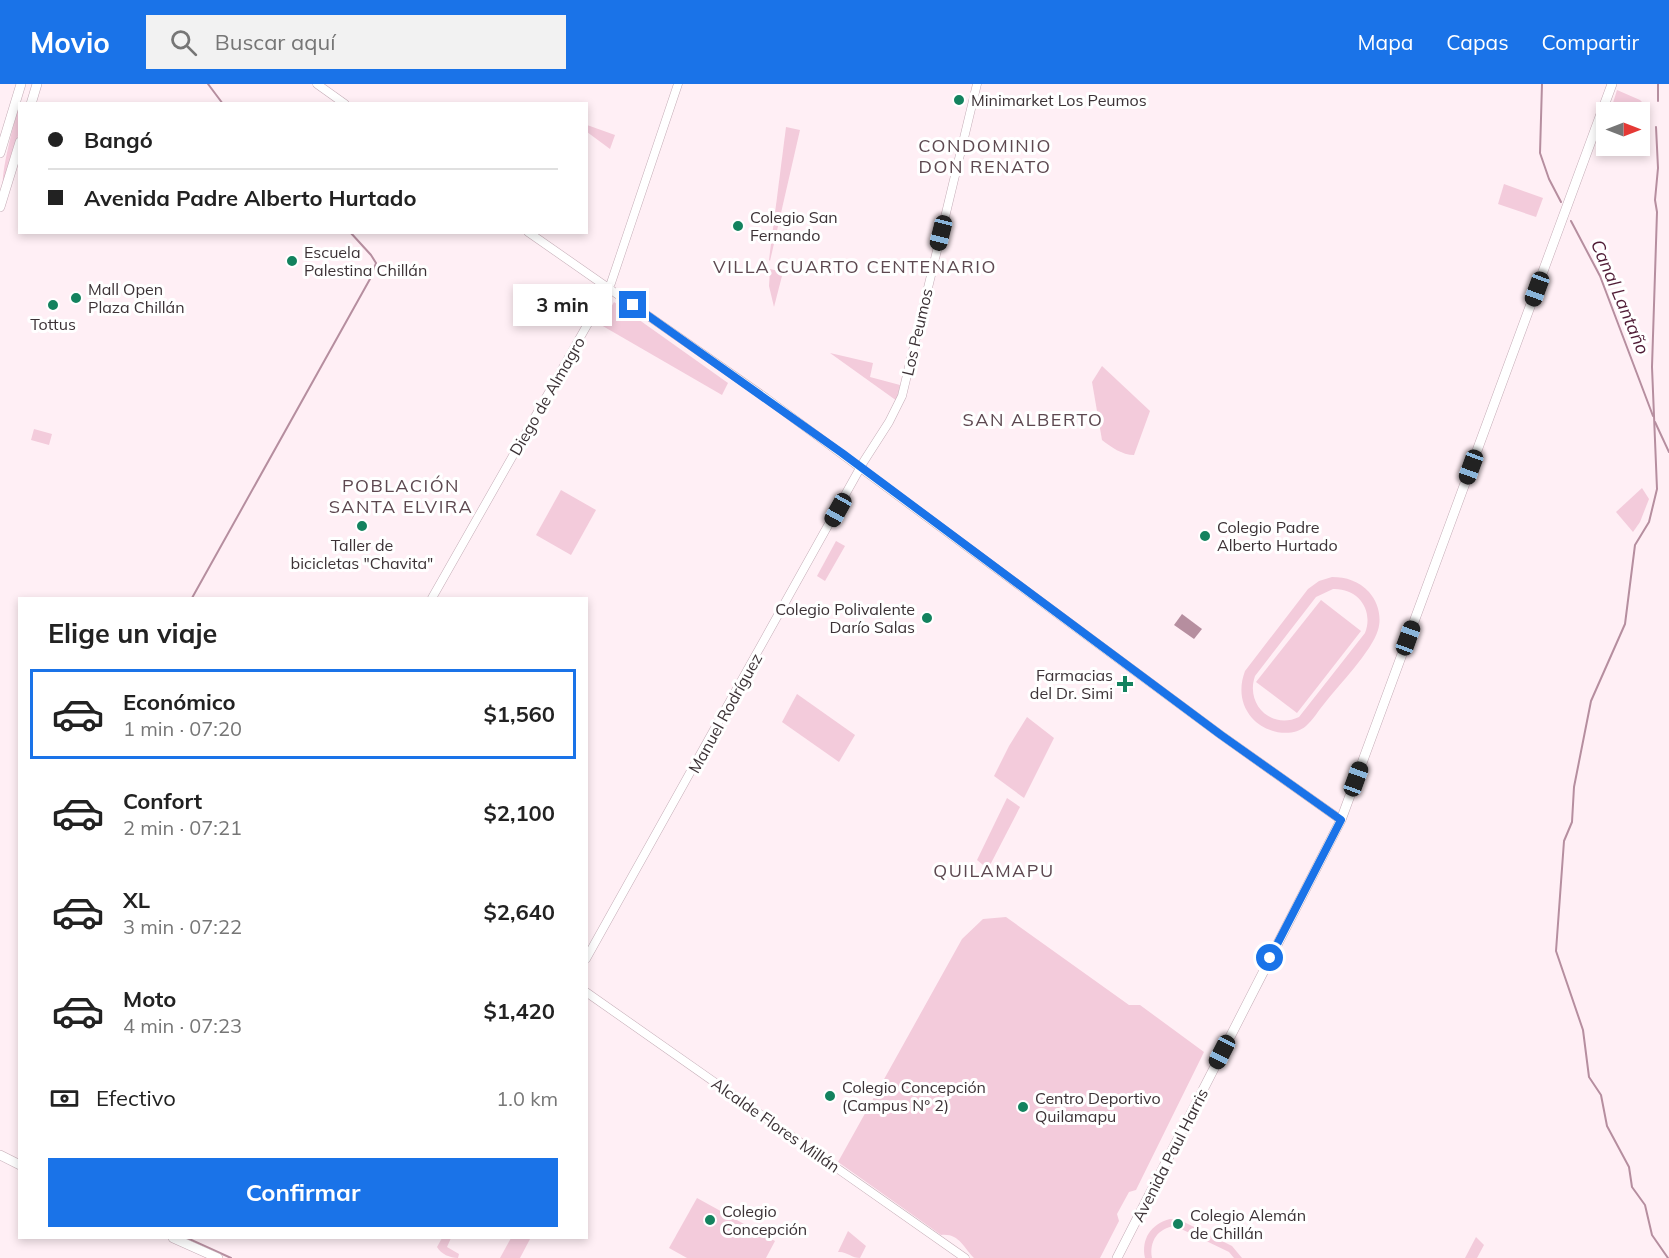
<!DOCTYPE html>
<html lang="es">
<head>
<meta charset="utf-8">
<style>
	:root { --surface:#fff; --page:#f2f2f2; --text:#222; --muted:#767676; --line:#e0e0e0; --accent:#1a73e8 }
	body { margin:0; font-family:Mulish,sans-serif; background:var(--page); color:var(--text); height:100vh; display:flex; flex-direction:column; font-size:22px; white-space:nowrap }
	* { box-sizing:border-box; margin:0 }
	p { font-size:20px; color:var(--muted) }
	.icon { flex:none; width:33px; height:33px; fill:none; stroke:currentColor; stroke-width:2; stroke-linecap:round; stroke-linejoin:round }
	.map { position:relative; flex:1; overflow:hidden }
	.sheet { position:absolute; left:18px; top:513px; width:570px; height:642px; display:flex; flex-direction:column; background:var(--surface); border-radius:0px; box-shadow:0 3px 9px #0003 }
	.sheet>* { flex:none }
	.banner { position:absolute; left:18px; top:18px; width:570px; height:132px; border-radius:0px; box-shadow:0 3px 9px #0003; display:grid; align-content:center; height:132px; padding:0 30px; background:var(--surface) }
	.needle { width:39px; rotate:90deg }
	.buttons { position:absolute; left:1596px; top:18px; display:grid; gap:12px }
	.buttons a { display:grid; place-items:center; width:54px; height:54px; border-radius:0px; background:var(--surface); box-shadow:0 3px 9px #0003; font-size:30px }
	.end { position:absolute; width:27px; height:27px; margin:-14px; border:8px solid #1a73e8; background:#fff; box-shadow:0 0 0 3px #fff }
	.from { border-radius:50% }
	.bubble { position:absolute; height:42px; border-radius:0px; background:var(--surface); box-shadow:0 3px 9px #0003; font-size:20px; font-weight:700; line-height:42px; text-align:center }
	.car { position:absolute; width:18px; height:36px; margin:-18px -9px; border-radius:8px; box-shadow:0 0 4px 2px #0007; background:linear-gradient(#222 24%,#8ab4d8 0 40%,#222 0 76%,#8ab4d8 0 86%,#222 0) }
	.banner b { display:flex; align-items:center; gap:21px; height:57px; font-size:22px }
	.banner b+b { border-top:2px solid var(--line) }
	.banner i { width:15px; height:15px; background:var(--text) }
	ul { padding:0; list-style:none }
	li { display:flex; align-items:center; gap:18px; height:90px; margin:0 12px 9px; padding:0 18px; border:3px solid transparent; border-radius:0px }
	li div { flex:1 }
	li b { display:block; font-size:22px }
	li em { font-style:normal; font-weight:700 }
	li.active { border-color:var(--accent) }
	li>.icon { width:54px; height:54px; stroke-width:1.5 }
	h2 { padding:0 30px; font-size:27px; line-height:72px }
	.pay { display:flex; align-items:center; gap:15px; height:66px; padding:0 30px; font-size:22px }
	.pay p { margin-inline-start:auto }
	.primary-button { display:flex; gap:12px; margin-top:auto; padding:12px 30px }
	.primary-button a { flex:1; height:69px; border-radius:0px; background:var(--accent); color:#fff; font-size:24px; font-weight:700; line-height:69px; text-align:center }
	header { display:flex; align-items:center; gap:36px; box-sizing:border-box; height:84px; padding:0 30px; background:var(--accent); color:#fff }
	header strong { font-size:28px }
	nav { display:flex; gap:33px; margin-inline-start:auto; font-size:21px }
	.search { width:420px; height:54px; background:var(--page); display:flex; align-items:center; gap:15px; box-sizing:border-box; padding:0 21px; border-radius:0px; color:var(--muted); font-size:22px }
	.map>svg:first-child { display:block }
	.green { fill:#f3cbdb; fill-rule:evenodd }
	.water { fill:#b68e9f }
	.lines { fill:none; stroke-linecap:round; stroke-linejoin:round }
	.stream { stroke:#b68e9f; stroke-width:2 }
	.tertiary-casing { stroke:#c4acb6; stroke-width:9 }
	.secondary-casing { stroke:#c4acb6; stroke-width:10 }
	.primary-casing { stroke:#c4acb6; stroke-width:10 }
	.tertiary { stroke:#fff; stroke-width:8 }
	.secondary { stroke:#fff; stroke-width:9 }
	.primary { stroke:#fff; stroke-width:9 }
	.route { stroke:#1a73e8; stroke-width:8 }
	.poi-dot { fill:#13825e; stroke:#fff; stroke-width:2 }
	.labels { text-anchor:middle; stroke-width:6; stroke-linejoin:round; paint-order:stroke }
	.poi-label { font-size:16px; fill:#3c3236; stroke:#fff; text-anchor:start }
	.street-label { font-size:16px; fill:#3c3236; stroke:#fff }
	.neighbourhood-label { font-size:18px; letter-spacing:1.5px; fill:#5d4850; stroke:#fff }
	.water-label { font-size:18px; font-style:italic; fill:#501c36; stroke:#fff }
</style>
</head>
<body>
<header>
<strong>Movio</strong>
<div class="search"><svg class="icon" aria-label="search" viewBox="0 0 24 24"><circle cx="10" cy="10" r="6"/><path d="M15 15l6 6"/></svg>Buscar aquí</div>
<nav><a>Mapa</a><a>Capas</a><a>Compartir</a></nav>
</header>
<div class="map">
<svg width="1669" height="1174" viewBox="0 0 1669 1174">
	<rect width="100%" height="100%" fill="#ffeff5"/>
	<!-- green -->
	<g class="green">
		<path d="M 1617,6 L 1640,16 L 1644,20 L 1644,26 C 1634,32 1622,26 1612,22 Z"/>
		<path d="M 19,21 L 19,48 L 3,105 C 0,90 14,39 19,21 Z"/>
		<path d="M 587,41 L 615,51 L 610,65 L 587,48 Z"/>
		<path d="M 786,43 L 800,46 L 770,177 L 769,176 Z"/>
		<path d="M 1504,100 L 1543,114 L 1536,133 L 1498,120 Z"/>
		<path d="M 770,185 L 783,188 L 774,223 L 769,202 Z"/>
		<path d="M 614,218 L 728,299 L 722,311 L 601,241 Z"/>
		<path d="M 830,269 L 873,279 L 870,293 L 900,301 L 897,317 Z"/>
		<path d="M 1102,282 L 1150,327 L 1134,371 C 1122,371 1111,363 1102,356 L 1092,298 Z"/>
		<path d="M 34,345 L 52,350 L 49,361 L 31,356 Z"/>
		<path d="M 1642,404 L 1649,415 L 1640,438 L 1633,448 L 1616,428 Z"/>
		<path d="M 561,406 L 596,426 L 571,471 L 536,451 Z"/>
		<path d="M 836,457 L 845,462 L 825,497 L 817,492 Z"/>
		<path d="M 1332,493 C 1346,493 1359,497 1369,508 C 1378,518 1382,533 1378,546 C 1372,567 1338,602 1324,620 C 1318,627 1313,636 1306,642 C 1291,655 1264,648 1252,634 C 1240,620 1239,603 1245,587 L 1308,505 L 1319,497 ZM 1333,505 C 1358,504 1374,526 1365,549 L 1299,633 C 1272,646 1245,621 1255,592 L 1316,513 Z"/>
		<path d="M 1321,516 L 1361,547 L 1297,629 L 1256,598 Z"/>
		<path d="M 797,610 L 855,651 L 839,678 L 782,638 Z"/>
		<path d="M 1027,633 L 1054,654 L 1024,714 L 994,692 L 1009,662 Z"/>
		<path d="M 1007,714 L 1020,723 L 988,785 L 977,776 Z"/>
		<path d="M 1006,833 L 1129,921 L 1140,921 L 1204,968 L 1136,1106 L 1129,1108 L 1117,1130 L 1119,1137 L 1100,1174 L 974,1174 C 963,1163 959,1149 941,1151 L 838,1078 L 962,855 L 983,835 Z"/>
		<path d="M 697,1114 L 775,1157 L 766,1174 L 687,1174 L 669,1164 Z"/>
		<path d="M 1170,1135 L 1180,1136 L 1232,1162 L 1242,1174 L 1234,1174 L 1229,1168 L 1175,1142 C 1158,1144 1149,1157 1152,1174 L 1145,1174 C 1141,1155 1151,1140 1170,1135 Z"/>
		<path d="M 848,1147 L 866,1162 L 860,1174 C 852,1174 846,1167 838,1168 Z"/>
		<path d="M 1476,1153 L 1484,1161 L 1477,1174 L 1465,1174 Z"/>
		<path d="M 442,1154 L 451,1154 L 447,1163 L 459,1170 L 458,1174 C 450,1174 441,1170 437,1163 Z"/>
		<path d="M 511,1154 L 530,1155 L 520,1174 L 500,1174 Z"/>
	</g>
	<!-- water -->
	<path class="water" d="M 1182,530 L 1202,545 L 1194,555 L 1174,541 Z"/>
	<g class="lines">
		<!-- stream -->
		<g class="stream">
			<path d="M 208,0 L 223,20"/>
			<path d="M 1542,0 L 1540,69 L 1549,95 L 1561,118"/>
			<path d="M 1658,0 L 1658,17"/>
			<path d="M 1656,43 L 1658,84 L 1655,116 L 1657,128 L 1652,283 L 1657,405 L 1649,438 L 1635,461 L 1625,540 L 1591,617 L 1574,703 L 1572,738 L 1564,757 L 1556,867 L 1583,946 L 1589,993 L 1601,1011 L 1607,1042 L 1629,1083 L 1632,1103 L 1645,1121 L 1652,1151 L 1668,1174"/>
			<path d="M 1571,137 L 1600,192 L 1653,332"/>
			<path d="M 1655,338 L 1669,368"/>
			<path d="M 192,514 L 370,195 L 376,179 L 371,171 L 350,148"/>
			<path d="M 187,1154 L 231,1174"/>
		</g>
		<defs>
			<g id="tertiary">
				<path d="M 317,0 L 345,20"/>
				<path d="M 528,148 L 766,314 L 1221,651 L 1341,736"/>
				<path d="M 432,514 L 611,199 L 678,0"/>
				<path d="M 586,875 L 864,377 L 889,338 L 902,312 L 977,0"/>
				<path d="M 586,908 L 965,1174"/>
			</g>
			<g id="secondary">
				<path d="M 0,1071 L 20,1081"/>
				<path d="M 173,1154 L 218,1174"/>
				<path d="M 1117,1174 L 1341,736 L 1612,0"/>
			</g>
			<g id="primary">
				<path d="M 31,20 L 37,0"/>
				<path d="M 0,69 L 21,0"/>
				<path d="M 0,123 L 20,58"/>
			</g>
		</defs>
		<!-- tertiary casing -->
		<use href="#tertiary" class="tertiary-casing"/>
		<!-- secondary casing -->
		<use href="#secondary" class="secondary-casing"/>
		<!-- primary casing -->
		<use href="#primary" class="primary-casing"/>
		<!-- tertiary -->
		<use href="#tertiary" class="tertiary"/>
		<!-- secondary -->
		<use href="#secondary" class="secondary"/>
		<!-- primary -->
		<use href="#primary" class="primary"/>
	</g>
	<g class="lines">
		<!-- route -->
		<path class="route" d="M 633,221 L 842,369 L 1221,651 L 1341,736 L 1270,874"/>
	</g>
	<!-- markers -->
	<g class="poi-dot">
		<circle cx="959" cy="16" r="6"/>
		<circle cx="738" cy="142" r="6"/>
		<circle cx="292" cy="177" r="6"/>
		<circle cx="76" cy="214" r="6"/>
		<circle cx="53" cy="221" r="6"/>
		<circle cx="362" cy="442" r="6"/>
		<circle cx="1205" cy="452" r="6"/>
		<circle cx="927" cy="534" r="6"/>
		<path d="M1122 591h6v6h6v6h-6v6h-6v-6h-6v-6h6z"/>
		<circle cx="830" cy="1012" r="6"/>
		<circle cx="1023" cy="1023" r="6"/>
		<circle cx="710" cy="1136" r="6"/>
		<circle cx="1178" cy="1140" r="6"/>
	</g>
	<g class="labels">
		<!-- poi labels -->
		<g class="poi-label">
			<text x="971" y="22">Minimarket Los Peumos</text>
			<text x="750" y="139">Colegio San<tspan x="750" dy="18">Fernando</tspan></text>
			<text x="304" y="174">Escuela<tspan x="304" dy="18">Palestina Chillán</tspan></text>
			<text x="88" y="211">Mall Open<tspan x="88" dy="18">Plaza Chillán</tspan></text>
			<text x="53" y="246" text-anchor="middle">Tottus</text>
			<text x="1217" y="449">Colegio Padre<tspan x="1217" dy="18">Alberto Hurtado</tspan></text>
			<text x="362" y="467" text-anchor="middle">Taller de<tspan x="362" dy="18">bicicletas "Chavita"</tspan></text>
			<text x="915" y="531" text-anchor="end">Colegio Polivalente<tspan x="915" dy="18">Darío Salas</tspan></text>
			<text x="1113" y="597" text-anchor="end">Farmacias<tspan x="1113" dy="18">del Dr. Simi</tspan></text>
			<text x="842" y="1009">Colegio Concepción<tspan x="842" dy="18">(Campus N° 2)</tspan></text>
			<text x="1035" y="1020">Centro Deportivo<tspan x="1035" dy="18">Quilamapu</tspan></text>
			<text x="722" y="1133">Colegio<tspan x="722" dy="18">Concepción</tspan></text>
			<text x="1190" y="1137">Colegio Alemán<tspan x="1190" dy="18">de Chillán</tspan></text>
		</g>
		<!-- street labels -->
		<g class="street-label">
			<text transform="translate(917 248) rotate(-77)" y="6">Los Peumos</text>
			<text transform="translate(547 312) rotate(-60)" y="6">Diego de Almagro</text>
			<text transform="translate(725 629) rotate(-61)" y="6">Manuel Rodríguez</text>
			<text transform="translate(776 1041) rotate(35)" y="6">Alcalde Flores Millán</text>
			<text transform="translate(1170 1071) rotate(-63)" y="6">Avenida Paul Harris</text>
		</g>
		<!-- neighbourhood labels -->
		<g class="neighbourhood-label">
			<text x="985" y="68">CONDOMINIO<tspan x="985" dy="21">DON RENATO</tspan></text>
			<text x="855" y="189">VILLA CUARTO CENTENARIO</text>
			<text x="1033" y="342">SAN ALBERTO</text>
			<text x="401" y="408">POBLACIÓN<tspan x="401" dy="21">SANTA ELVIRA</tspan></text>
			<text x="994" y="793">QUILAMAPU</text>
		</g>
		<!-- water labels -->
		<g class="water-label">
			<text transform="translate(1620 213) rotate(67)" y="6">Canal Lantaño</text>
		</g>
	</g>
</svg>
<div class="buttons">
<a><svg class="needle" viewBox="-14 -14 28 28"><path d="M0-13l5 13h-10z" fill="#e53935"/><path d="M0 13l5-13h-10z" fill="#767676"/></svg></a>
</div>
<i class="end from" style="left:1270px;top:874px"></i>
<i class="end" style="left:633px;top:221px"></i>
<div class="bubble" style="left:513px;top:200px;width:99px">3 min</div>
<i class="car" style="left:941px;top:149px;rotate:194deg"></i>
<i class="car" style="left:1537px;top:205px;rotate:200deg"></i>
<i class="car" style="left:1471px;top:383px;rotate:200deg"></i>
<i class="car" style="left:838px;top:426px;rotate:209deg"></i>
<i class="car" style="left:1408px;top:554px;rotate:20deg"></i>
<i class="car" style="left:1356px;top:695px;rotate:20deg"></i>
<i class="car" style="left:1222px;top:968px;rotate:207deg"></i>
<div class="banner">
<b><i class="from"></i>Bangó</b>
<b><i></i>Avenida Padre Alberto Hurtado</b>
</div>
<section class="sheet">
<h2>Elige un viaje</h2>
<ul>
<li class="active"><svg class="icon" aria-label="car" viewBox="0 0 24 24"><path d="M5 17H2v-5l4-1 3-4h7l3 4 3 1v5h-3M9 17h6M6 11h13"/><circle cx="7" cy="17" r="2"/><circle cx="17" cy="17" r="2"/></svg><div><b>Económico</b><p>1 min · 07:20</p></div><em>$1,560</em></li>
<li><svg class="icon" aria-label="car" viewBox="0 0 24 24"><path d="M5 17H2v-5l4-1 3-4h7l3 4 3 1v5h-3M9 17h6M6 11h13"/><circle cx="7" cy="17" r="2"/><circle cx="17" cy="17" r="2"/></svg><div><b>Confort</b><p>2 min · 07:21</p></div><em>$2,100</em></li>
<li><svg class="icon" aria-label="car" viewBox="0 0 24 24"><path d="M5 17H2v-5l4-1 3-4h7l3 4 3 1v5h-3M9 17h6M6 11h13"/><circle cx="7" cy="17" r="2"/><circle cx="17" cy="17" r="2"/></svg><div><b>XL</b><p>3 min · 07:22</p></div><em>$2,640</em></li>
<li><svg class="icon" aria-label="car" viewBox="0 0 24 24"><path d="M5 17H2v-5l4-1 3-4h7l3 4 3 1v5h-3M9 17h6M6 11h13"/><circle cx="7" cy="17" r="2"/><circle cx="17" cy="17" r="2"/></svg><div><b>Moto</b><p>4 min · 07:23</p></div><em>$1,420</em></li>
</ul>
<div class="pay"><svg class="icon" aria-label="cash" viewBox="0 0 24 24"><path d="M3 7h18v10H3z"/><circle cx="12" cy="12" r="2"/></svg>Efectivo<p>1.0 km</p></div>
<div class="primary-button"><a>Confirmar</a></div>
</section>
</div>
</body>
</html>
